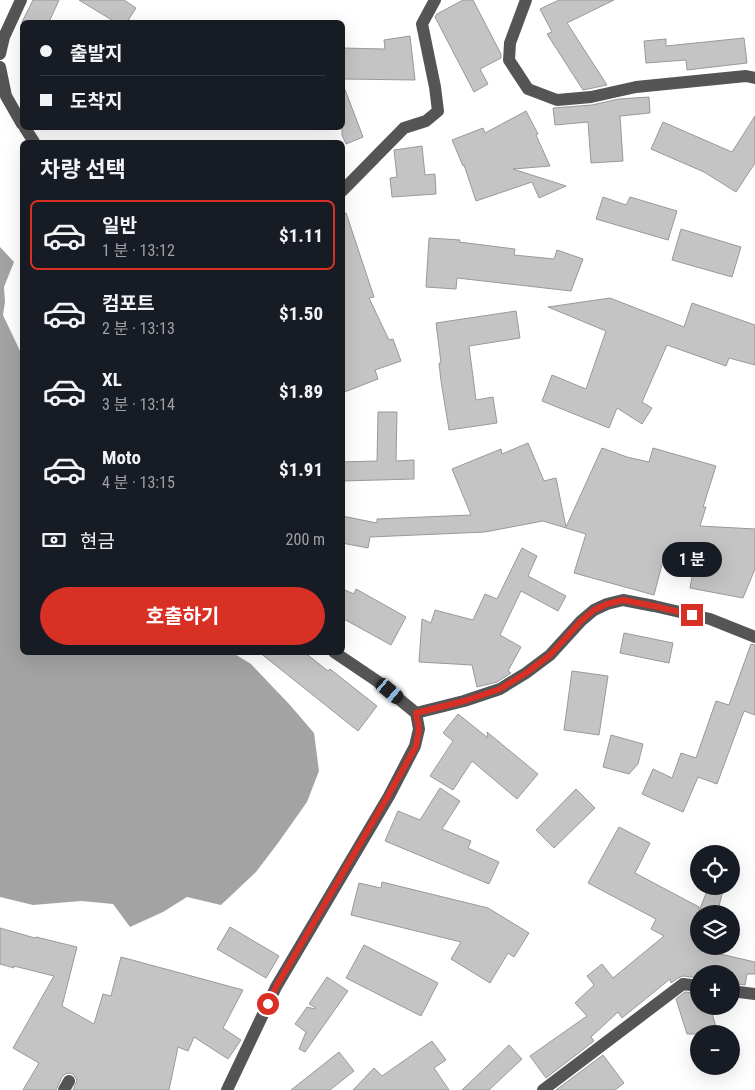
<!DOCTYPE html>
<html lang="ko">
<head>
<meta charset="utf-8">
<style>
	:root { --surface:#171b24; --page:#242831; --text:#f1f3f6; --muted:#9ea1a6; --line:#363941; --accent:#d93025 }
	body { margin:0; font-family:"Roboto Condensed","Noto Sans KR",sans-serif; background:var(--page); color:var(--text); height:100vh; display:flex; flex-direction:column; font-size:19px; white-space:nowrap }
	* { box-sizing:border-box; margin:0 }
	p { font-size:16px; color:var(--muted) }
	.icon { flex:none; width:28px; height:28px; fill:none; stroke:currentColor; stroke-width:2; stroke-linecap:round; stroke-linejoin:round }
	.map { position:relative; flex:1; overflow:hidden }
	.side { position:absolute; left:20px; top:140px; width:325px; height:515px; display:flex; flex-direction:column; background:var(--surface); border-radius:8px; box-shadow:0 5px 20px #0002 }
	.side>* { flex:none }
	.guide { position:absolute; left:20px; top:20px; width:325px; height:110px; border-radius:8px; box-shadow:0 5px 20px #0002; display:grid; align-content:center; height:110px; padding:0 20px; background:var(--surface) }
	.controls { position:absolute; left:690px; top:845px; display:grid; gap:10px }
	.controls a { display:grid; place-items:center; width:50px; height:50px; border-radius:50%; background:var(--surface); box-shadow:0 5px 20px #0002; font-size:25px }
	.end { position:absolute; width:22px; height:22px; margin:-11px; border:6px solid #d93025; background:#fff; box-shadow:0 0 0 2px #fff }
	.from { border-radius:50% }
	.bubble { position:absolute; height:35px; border-radius:18px; background:var(--surface); box-shadow:0 5px 20px #0002; font-size:16px; font-weight:700; line-height:35px; text-align:center }
	.car { position:absolute; width:15px; height:30px; margin:-15px -8px; border-radius:6px; box-shadow:0 0 4px 1px #0007; background:linear-gradient(#222 24%,#8ab4d8 0 40%,#222 0 76%,#8ab4d8 0 86%,#222 0) }
	.guide b { display:flex; align-items:center; gap:18px; height:48px; font-size:19px }
	.guide b+b { border-top:1px solid var(--line) }
	.guide i { width:12px; height:12px; background:var(--text) }
	ul { padding:0; list-style:none }
	li { display:flex; align-items:center; gap:15px; height:70px; margin:0 10px 8px; padding:0 10px; border:2px solid transparent; border-radius:8px }
	li div { flex:1 }
	li b { display:block; font-size:19px }
	li em { font-style:normal; font-weight:700 }
	li.on { border-color:var(--accent) }
	li>.icon { width:45px; height:45px; stroke-width:1.5 }
	h2 { padding:0 20px; font-size:22px; line-height:60px }
	.pay { display:flex; align-items:center; gap:12px; height:55px; padding:0 20px; font-size:19px }
	.pay p { margin-inline-start:auto }
	.action { display:flex; gap:10px; margin-top:auto; padding:10px 20px }
	.action a { flex:1; height:58px; border-radius:30px; background:var(--accent); color:#fff; font-size:20px; font-weight:700; line-height:58px; text-align:center }
	.map>svg:first-child { display:block }
	.water { fill:#a3a3a3 }
	.building { fill:#c4c4c4; stroke:#999 }
	.lines { fill:none; stroke-linecap:round; stroke-linejoin:round }
	.minor { stroke:#555; stroke-width:12 }
	.route { stroke:#d93025; stroke-width:6 }
</style>
</head>
<body>
<div class="map">
<svg width="755" height="1090" viewBox="0 0 755 1090">
	<rect width="100%" height="100%" fill="#fff"/>
	<!-- water -->
	<path class="water" d="M 0,247 L 14,262 L 4,287 L 5,302 L 3,315 L 22,355 L 22,652 L 233,653 L 251,664 L 290,705 L 314,733 L 319,771 L 307,802 L 278,843 L 256,872 L 221,905 L 187,897 L 163,912 L 130,927 L 113,904 L 81,901 L 33,905 L 0,897 Z"/>
	<!-- building -->
	<g class="building">
		<path d="M 33,0 L 59,0 L 49,22 L 22,22 Z"/>
		<path d="M 79,0 L 124,0 L 136,8 L 127,22 L 115,22 Z"/>
		<path d="M 463,0 L 473,0 L 501,54 L 501,58 L 480,69 L 488,84 L 474,92 L 435,17 L 437,14 Z"/>
		<path d="M 559,0 L 614,0 L 567,23 L 607,85 L 583,90 L 547,34 L 552,32 L 540,9 Z"/>
		<path d="M 410,36 L 415,80 L 342,79 L 342,48 L 385,49 L 384,40 Z"/>
		<path d="M 744,38 L 747,63 L 687,70 L 686,60 L 646,63 L 644,41 L 666,39 L 666,46 Z"/>
		<path d="M 342,87 L 344,87 L 363,137 L 346,144 L 342,135 Z"/>
		<path d="M 649,97 L 650,113 L 620,116 L 623,161 L 591,163 L 588,122 L 555,125 L 553,108 L 592,105 L 619,99 Z"/>
		<path d="M 526,111 L 538,134 L 536,135 L 550,166 L 513,169 L 566,186 L 539,198 L 532,182 L 476,201 L 464,165 L 463,166 L 452,140 L 483,128 L 485,133 Z"/>
		<path d="M 755,116 L 755,163 L 736,192 L 704,172 L 651,149 L 663,122 L 732,152 Z"/>
		<path d="M 422,146 L 425,175 L 435,174 L 436,194 L 392,197 L 390,178 L 397,177 L 394,150 Z"/>
		<path d="M 603,197 L 626,205 L 630,197 L 677,211 L 668,240 L 596,219 Z"/>
		<path d="M 342,213 L 346,213 L 374,297 L 369,298 L 389,340 L 393,339 L 401,361 L 375,370 L 378,379 L 342,393 Z"/>
		<path d="M 681,229 L 741,247 L 732,277 L 672,260 Z"/>
		<path d="M 429,238 L 460,240 L 459,242 L 515,249 L 514,255 L 554,259 L 557,250 L 583,259 L 571,291 L 457,278 L 456,289 L 426,287 Z"/>
		<path d="M 610,298 L 684,327 L 692,303 L 755,325 L 755,365 L 729,358 L 726,366 L 667,345 L 642,402 L 652,408 L 642,424 L 617,408 L 609,428 L 542,401 L 552,375 L 586,389 L 606,331 L 548,307 Z"/>
		<path d="M 516,311 L 520,338 L 469,346 L 476,400 L 493,397 L 497,423 L 449,430 L 441,381 L 439,363 L 441,363 L 436,323 Z"/>
		<path d="M 378,412 L 397,412 L 396,461 L 414,460 L 414,479 L 342,481 L 342,462 L 377,461 Z"/>
		<path d="M 528,443 L 544,481 L 556,478 L 566,527 L 602,448 L 627,457 L 649,462 L 653,448 L 716,466 L 703,507 L 706,507 L 700,526 L 755,529 L 755,569 L 743,598 L 690,588 L 695,561 L 665,553 L 654,595 L 574,573 L 586,534 L 543,521 L 485,532 L 370,537 L 368,548 L 342,543 L 342,516 L 377,523 L 377,519 L 471,515 L 452,469 L 501,449 L 502,454 Z"/>
		<path d="M 522,548 L 537,556 L 528,576 L 566,596 L 558,611 L 521,591 L 500,635 L 521,647 L 508,671 L 511,673 L 497,682 L 477,687 L 472,665 L 419,662 L 422,619 L 431,623 L 435,610 L 473,620 L 485,594 L 497,599 Z"/>
		<path d="M 342,589 L 354,594 L 356,589 L 406,617 L 391,645 L 342,618 Z"/>
		<path d="M 624,633 L 673,643 L 669,663 L 620,653 Z"/>
		<path d="M 751,644 L 755,645 L 755,715 L 744,711 L 717,784 L 698,777 L 683,812 L 642,794 L 653,769 L 672,778 L 681,753 L 696,758 L 716,701 L 729,705 Z"/>
		<path d="M 259,652 L 304,652 L 328,671 L 330,669 L 377,706 L 358,731 Z"/>
		<path d="M 572,671 L 608,676 L 599,735 L 564,730 Z"/>
		<path d="M 458,714 L 488,738 L 487,732 L 538,774 L 517,799 L 472,761 L 453,790 L 430,776 L 453,741 L 443,733 Z"/>
		<path d="M 611,735 L 643,744 L 638,764 L 629,774 L 603,767 Z"/>
		<path d="M 440,788 L 460,801 L 442,829 L 471,841 L 468,848 L 499,862 L 489,884 L 385,841 L 398,811 L 420,820 Z"/>
		<path d="M 576,789 L 595,808 L 554,848 L 536,830 Z"/>
		<path d="M 619,827 L 650,843 L 635,873 L 699,907 L 699,911 L 709,886 L 724,886 L 717,914 L 699,914 L 699,946 L 709,946 L 707,951 L 755,962 L 755,974 L 747,974 L 745,985 L 731,983 L 731,974 L 699,974 L 699,978 L 683,976 L 678,978 L 671,983 L 670,979 L 622,1018 L 618,1012 L 591,1037 L 594,1041 L 546,1078 L 530,1056 L 587,1016 L 575,1003 L 594,985 L 587,976 L 602,964 L 613,978 L 664,936 L 651,929 L 656,919 L 588,883 Z"/>
		<path d="M 382,882 L 488,908 L 529,933 L 514,957 L 508,953 L 490,983 L 451,959 L 461,942 L 351,915 L 359,883 L 381,888 Z"/>
		<path d="M 230,927 L 279,956 L 266,978 L 217,949 Z"/>
		<path d="M 0,928 L 35,938 L 36,937 L 77,947 L 62,1006 L 94,1024 L 103,994 L 111,996 L 121,957 L 243,990 L 223,1028 L 241,1040 L 228,1059 L 194,1037 L 188,1051 L 178,1047 L 169,1090 L 73,1090 L 77,1080 L 73,1074 L 69,1073 L 65,1074 L 62,1077 L 56,1090 L 23,1090 L 39,1063 L 13,1048 L 54,976 L 14,966 L 14,968 L 0,964 Z"/>
		<path d="M 364,945 L 438,983 L 421,1016 L 346,978 Z"/>
		<path d="M 327,977 L 348,991 L 305,1052 L 299,1049 L 306,1032 L 295,1024 L 307,1007 L 315,1009 L 316,1008 L 309,1004 Z"/>
		<path d="M 685,992 L 699,994 L 699,1006 L 710,1006 L 718,1034 L 687,1034 L 676,999 Z"/>
		<path d="M 432,1041 L 446,1060 L 434,1068 L 449,1090 L 353,1090 L 374,1068 L 382,1076 Z"/>
		<path d="M 509,1045 L 522,1059 L 489,1090 L 462,1090 Z"/>
		<path d="M 339,1052 L 354,1071 L 330,1090 L 291,1090 Z"/>
		<path d="M 603,1055 L 624,1083 L 615,1090 L 556,1090 Z"/>
	</g>
	<g class="lines">
		<!-- minor -->
		<g class="minor">
			<path d="M 526,0 L 510,43 L 509,60 L 528,89 L 557,100 L 591,97 L 636,87 L 746,76 L 755,78"/>
			<path d="M 0,54 L 4,37 L 21,0"/>
			<path d="M 0,67 L 6,96 L 22,124"/>
			<path d="M 25,128 L 34,142"/>
			<path d="M 342,191 L 404,128 L 426,121 L 438,111 L 435,87 L 422,24 L 435,0"/>
			<path d="M 416,713 L 464,701 L 500,689 L 526,673 L 550,655 L 581,621 L 594,610 L 607,604 L 623,600 L 654,606 L 710,619 L 755,637"/>
			<path d="M 731,991 L 755,994"/>
			<path d="M 64,1090 L 69,1081"/>
			<path d="M 227,1090 L 276,987 L 389,796 L 415,746 L 419,729 L 416,713 L 377,681 L 334,652"/>
			<path d="M 543,1090 L 683,984 L 699,986"/>
		</g>
	</g>
	<g class="lines">
		<!-- route -->
		<path class="route" d="M 268,1004 L 276,987 L 388,796 L 416,746 L 419,729 L 416,713 L 464,701 L 500,689 L 526,673 L 550,655 L 581,621 L 594,610 L 607,604 L 623,600 L 654,606 L 692,615"/>
	</g>
</svg>
<div class="controls">
<a><svg class="icon" aria-label="locate" viewBox="0 0 24 24"><circle cx="12" cy="12" r="6"/><path d="M12 2v4M12 18v4M2 12h4M18 12h4"/></svg></a>
<a><svg class="icon" aria-label="layers" viewBox="0 0 24 24"><path d="M12 4l9 5-9 5-9-5zM3 14l9 5 9-5"/></svg></a>
<a>+</a>
<a>−</a>
</div>
<i class="end from" style="left:268px;top:1004px"></i>
<i class="end" style="left:692px;top:615px"></i>
<div class="bubble" style="left:662px;top:542px;width:60px">1 분</div>
<i class="car" style="left:390px;top:691px;rotate:130deg"></i>
<div class="guide">
<b><i class="from"></i>출발지</b>
<b><i></i>도착지</b>
</div>
<section class="side">
<h2>차량 선택</h2>
<ul>
<li class="on"><svg class="icon" aria-label="car" viewBox="0 0 24 24"><path d="M5 17H2v-5l4-1 3-4h7l3 4 3 1v5h-3M9 17h6M6 11h13"/><circle cx="7" cy="17" r="2"/><circle cx="17" cy="17" r="2"/></svg><div><b>일반</b><p>1 분 · 13:12</p></div><em>$1.11</em></li>
<li><svg class="icon" aria-label="car" viewBox="0 0 24 24"><path d="M5 17H2v-5l4-1 3-4h7l3 4 3 1v5h-3M9 17h6M6 11h13"/><circle cx="7" cy="17" r="2"/><circle cx="17" cy="17" r="2"/></svg><div><b>컴포트</b><p>2 분 · 13:13</p></div><em>$1.50</em></li>
<li><svg class="icon" aria-label="car" viewBox="0 0 24 24"><path d="M5 17H2v-5l4-1 3-4h7l3 4 3 1v5h-3M9 17h6M6 11h13"/><circle cx="7" cy="17" r="2"/><circle cx="17" cy="17" r="2"/></svg><div><b>XL</b><p>3 분 · 13:14</p></div><em>$1.89</em></li>
<li><svg class="icon" aria-label="car" viewBox="0 0 24 24"><path d="M5 17H2v-5l4-1 3-4h7l3 4 3 1v5h-3M9 17h6M6 11h13"/><circle cx="7" cy="17" r="2"/><circle cx="17" cy="17" r="2"/></svg><div><b>Moto</b><p>4 분 · 13:15</p></div><em>$1.91</em></li>
</ul>
<div class="pay"><svg class="icon" aria-label="cash" viewBox="0 0 24 24"><path d="M3 7h18v10H3z"/><circle cx="12" cy="12" r="2"/></svg>현금<p>200 m</p></div>
<div class="action"><a>호출하기</a></div>
</section>
</div>
</body>
</html>
